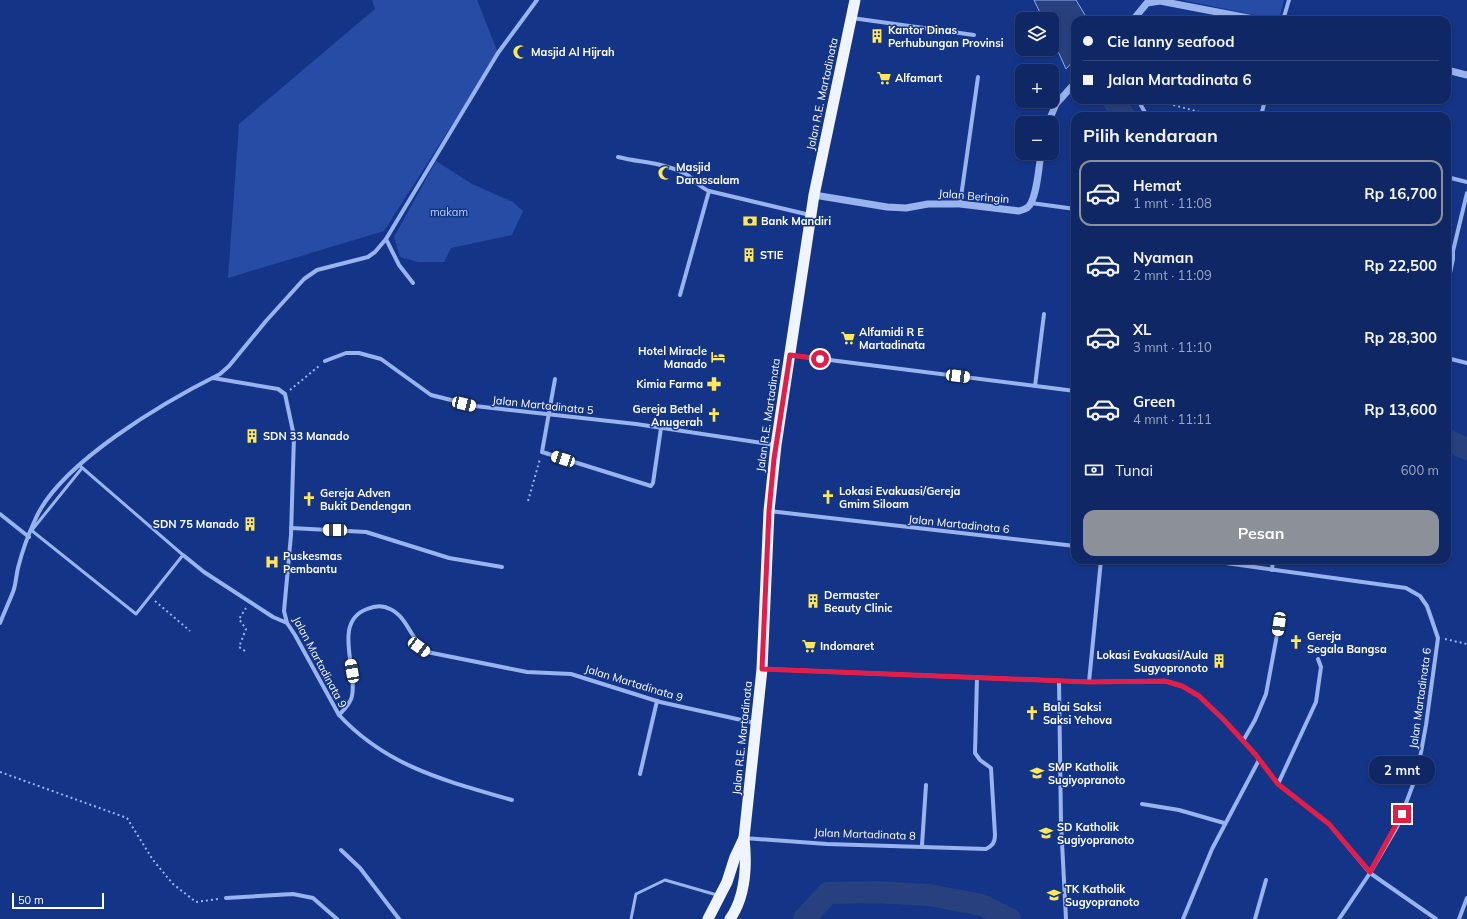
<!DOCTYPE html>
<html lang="id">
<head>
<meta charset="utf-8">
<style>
	:root { --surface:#0f2865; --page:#1d346e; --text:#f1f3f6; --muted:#9ba6bf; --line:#2f4479; --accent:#8c9099 }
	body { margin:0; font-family:Mulish,sans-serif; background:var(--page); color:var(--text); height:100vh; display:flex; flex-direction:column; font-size:15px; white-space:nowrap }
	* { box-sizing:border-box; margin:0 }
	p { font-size:13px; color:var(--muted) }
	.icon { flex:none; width:22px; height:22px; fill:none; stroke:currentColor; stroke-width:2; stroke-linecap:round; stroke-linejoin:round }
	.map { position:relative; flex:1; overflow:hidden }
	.sheet { position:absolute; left:1071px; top:112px; width:380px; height:452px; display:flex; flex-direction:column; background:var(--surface); border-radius:12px; box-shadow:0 2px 6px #0003,0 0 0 1px var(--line) }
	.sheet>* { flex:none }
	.guide { position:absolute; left:1071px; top:16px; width:380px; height:88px; border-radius:12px; box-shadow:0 2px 6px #0003,0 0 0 1px var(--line); display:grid; align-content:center; height:88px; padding:0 12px; background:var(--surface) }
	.controls { position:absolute; left:1015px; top:12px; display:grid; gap:8px }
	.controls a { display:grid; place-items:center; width:44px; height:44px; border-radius:8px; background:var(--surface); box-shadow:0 2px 6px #0003,0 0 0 1px var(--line); font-size:20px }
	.scale { position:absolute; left:12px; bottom:10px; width:92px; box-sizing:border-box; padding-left:4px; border:2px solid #fff; border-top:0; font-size:11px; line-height:14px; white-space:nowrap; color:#fff; -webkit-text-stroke:3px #143587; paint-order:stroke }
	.end { position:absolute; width:18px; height:18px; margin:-9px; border:5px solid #e11d48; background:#fff; box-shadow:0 0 0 2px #fff }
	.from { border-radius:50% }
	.bubble { position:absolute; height:28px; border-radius:12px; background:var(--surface); box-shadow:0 2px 6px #0003,0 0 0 1px var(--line); font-size:13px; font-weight:700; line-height:28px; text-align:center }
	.car { position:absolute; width:12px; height:24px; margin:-12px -6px; border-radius:5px; box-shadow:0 0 3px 1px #0007; background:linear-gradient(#fff 24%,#345 0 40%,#fff 0 76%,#345 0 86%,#fff 0) }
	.guide b { display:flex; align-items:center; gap:14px; height:38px; font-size:15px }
	.guide b+b { border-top:1px solid var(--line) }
	.guide i { width:10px; height:10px; background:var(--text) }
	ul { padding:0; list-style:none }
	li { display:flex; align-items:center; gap:12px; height:66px; margin:0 8px 6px; padding:0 4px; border:2px solid transparent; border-radius:12px }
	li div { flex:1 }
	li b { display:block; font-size:15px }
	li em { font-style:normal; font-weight:700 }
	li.on { border-color:var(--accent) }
	li>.icon { width:36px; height:36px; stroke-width:1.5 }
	h2 { padding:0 12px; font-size:18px; line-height:48px }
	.pay { display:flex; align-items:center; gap:10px; height:44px; padding:0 12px; font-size:15px }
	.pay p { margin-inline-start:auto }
	.cta { display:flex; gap:8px; margin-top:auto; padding:8px 12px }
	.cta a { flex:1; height:46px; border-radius:12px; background:var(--accent); color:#fff; font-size:16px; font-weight:700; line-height:46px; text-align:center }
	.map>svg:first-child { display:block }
	.green { fill:#264ca6 }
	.water { fill:#28417e; stroke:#8babf2 }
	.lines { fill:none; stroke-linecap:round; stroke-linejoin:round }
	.river { stroke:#28417e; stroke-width:22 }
	.path { stroke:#99b3ef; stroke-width:2; stroke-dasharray:2 3; stroke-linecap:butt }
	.service { stroke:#99b3ef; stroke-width:3 }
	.minor { stroke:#99b3ef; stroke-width:4 }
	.tertiary { stroke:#99b3ef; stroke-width:7 }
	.trunk { stroke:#f0f4ff; stroke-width:11 }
	.route { stroke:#e11d48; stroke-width:5 }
	.labels { text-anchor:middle; stroke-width:3; stroke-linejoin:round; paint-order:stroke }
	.poi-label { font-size:11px; font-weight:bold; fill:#fff; stroke:#143587; text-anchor:start }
	.street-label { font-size:11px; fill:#fff; stroke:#143587 }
	.park-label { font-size:11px; fill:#bfd1fb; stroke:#143587 }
</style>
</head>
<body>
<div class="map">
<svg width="1467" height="919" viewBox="0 0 1467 919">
	<rect width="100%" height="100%" fill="#143587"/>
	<!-- green -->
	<g class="green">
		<path d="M 372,0 L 477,0 L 498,53 L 384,231 L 228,278 L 239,124 L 375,9 Z"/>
		<path d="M 1182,0 L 1284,0 L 1279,20 Z"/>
		<path d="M 436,161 L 472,184 L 513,202 L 523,211 L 512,235 L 451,248 L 444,262 L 418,262 L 400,257 L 394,237 Z"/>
	</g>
	<!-- water -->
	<path class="water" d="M 1034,0 L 1076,0 L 1088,20 L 1075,20 L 1075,59 L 1066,69 L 1052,38 L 1052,19 L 1043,19 Z"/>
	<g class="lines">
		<!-- river -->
		<g class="river">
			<path d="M 1113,100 L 1124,116"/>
			<path d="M 1447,440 L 1467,449"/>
			<path d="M 804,919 L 828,893 L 875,892 L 929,895 L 982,905 L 1010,919"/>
		</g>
		<!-- path -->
		<g class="path">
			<path d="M 1154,100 L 1215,116"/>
			<path d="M 290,390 L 319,366"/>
			<path d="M 528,501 L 540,459"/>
			<path d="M 155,601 L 190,631"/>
			<path d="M 1445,639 L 1467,644"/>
			<path d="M 245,651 L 239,647 L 246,629 L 239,619 L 246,608"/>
			<path d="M 0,772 L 127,818 L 153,860 L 173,884 L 196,902 L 218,899"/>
		</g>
		<!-- service -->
		<g class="service">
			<path d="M 31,530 L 136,614 L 183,555 L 79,465"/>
			<path d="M 32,530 L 82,468"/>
			<path d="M 631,919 L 636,894 L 665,880 L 717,895"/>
		</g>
		<!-- minor -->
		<g class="minor">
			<path d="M 852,18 L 974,35"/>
			<path d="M 1283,20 L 1289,0"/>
			<path d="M 1403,20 L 1404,17"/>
			<path d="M 1138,100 L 1147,116"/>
			<path d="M 1261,116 L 1265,100"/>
			<path d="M 618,157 C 642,163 661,162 684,173 C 694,178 697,186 709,191 L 810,215"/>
			<path d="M 1447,177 L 1467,182"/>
			<path d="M 1031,203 L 1075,209"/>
			<path d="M 960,204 L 978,77"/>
			<path d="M 386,239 L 399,265 L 413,283"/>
			<path d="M 1447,287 L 1453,259 L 1453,251 L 1467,193"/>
			<path d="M 680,295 L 709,191"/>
			<path d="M 790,355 L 1075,391"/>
			<path d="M 1447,358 L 1467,363"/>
			<path d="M 325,361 L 346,353 L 359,353 L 381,359 L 431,395 L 475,406 L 636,424 L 775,445"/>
			<path d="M 213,378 L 278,389 L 285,394 L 294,436 L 291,535 L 284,611 L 287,623 L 295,635 L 339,715 C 344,710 351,703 352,696 C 358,669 332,622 367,609 C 374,606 383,605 390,609 C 408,617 411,641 427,652 L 527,672 L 571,674 L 660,702 L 755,723"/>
			<path d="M 555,379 L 542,452 L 651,486 L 653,483 L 661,428"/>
			<path d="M 1035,386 L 1044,314"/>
			<path d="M 769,511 L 1075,546"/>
			<path d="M 0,514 L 29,537"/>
			<path d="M 291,528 L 366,532 L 449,558 L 502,567"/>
			<path d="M 183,555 L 204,572 L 273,617 L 287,623"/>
			<path d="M 1204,560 L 1406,588 L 1420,596 L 1427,606 L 1438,638 L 1426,725 L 1417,774 L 1397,827 L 1370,873 L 1339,919"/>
			<path d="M 1272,570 L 1273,560"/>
			<path d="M 0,623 C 4,613 9,602 13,592 C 16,584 16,576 18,568 C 22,552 28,535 35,520 C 59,463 166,401 220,374 L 229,366 L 266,321 L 304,279 L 317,270 L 368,257 L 375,252 L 386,239 L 498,53 L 537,0"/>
			<path d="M 763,669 L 1089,682 L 1165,681 L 1182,686 L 1199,696 L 1224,720 L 1255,754 L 1278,784 L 1329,824 L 1370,873 L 1436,919"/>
			<path d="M 1059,681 L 1061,823 L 1066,919"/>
			<path d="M 1089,682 L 1101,560"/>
			<path d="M 339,715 C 387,767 447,781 512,800"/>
			<path d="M 1243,741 L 1255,720 L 1266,694 L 1279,624"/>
			<path d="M 640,774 L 657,701"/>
			<path d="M 1278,784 L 1316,702 L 1321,667 L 1318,659"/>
			<path d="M 1142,804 L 1179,810 L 1224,823"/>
			<path d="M 744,838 L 827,844 L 986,849 C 992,846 995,843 995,835 L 991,768 L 980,760 L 975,753 L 977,678"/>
			<path d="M 922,845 L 926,785"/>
			<path d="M 341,850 L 360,868 L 399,919"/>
			<path d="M 226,898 L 293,894 L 313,898 L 337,919"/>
			<path d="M 1183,919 L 1212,849 L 1259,760"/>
			<path d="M 1255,919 L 1266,880"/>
			<path d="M 1459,919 L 1467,898"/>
		</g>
		<!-- tertiary -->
		<g class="tertiary">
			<path d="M 1133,20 L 1147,3 L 1160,1 L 1259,20"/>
			<path d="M 1447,70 L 1467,75"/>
			<path d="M 1048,123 L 1056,104 L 1075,83"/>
			<path d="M 814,195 L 887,207 L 906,208 L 928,204 L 960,204 L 1019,211 C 1022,210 1026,209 1028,207 C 1037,199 1039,165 1041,153"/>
		</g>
		<!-- trunk -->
		<g class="trunk">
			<path d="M 708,919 L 727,882 L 735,857 L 744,838"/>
			<path d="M 730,919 C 746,896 747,865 744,838 L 762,669 L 769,511 L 776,445 L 814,195 L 855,0"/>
		</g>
	</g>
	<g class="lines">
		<!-- route -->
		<path class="route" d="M 820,359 L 790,355 L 774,459 L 769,511 L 762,669 L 1089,682 L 1165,681 L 1182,686 L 1199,696 L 1224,720 L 1255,754 L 1278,784 L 1329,824 L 1370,872 L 1402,814"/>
	</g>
	<!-- icons -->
	<defs>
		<symbol id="building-bare" viewBox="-9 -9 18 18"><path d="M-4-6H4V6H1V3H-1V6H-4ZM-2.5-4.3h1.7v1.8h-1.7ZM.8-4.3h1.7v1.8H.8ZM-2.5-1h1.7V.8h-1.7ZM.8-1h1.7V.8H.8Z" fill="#ffe857" stroke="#143587" stroke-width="2.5" paint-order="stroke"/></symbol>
		<symbol id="mosque-bare" viewBox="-9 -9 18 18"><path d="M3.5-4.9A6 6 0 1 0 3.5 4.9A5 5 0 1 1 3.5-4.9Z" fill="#ffe857" stroke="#143587" stroke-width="2.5" paint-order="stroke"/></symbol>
		<symbol id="supermarket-bare" viewBox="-9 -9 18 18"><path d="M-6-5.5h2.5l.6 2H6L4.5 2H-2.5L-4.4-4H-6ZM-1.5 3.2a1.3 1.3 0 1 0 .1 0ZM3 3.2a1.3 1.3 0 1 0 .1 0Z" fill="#ffe857" stroke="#143587" stroke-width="2.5" paint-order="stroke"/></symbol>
		<symbol id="bank-bare" viewBox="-9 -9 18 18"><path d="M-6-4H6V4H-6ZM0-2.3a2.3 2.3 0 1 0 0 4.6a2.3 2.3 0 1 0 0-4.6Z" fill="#ffe857" stroke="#143587" stroke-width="2.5" paint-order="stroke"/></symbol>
		<symbol id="hotel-bare" viewBox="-9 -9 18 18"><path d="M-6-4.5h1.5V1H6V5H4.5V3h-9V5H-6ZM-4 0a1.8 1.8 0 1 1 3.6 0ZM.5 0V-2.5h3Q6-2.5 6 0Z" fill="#ffe857" stroke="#143587" stroke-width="2.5" paint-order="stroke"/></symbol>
		<symbol id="pharmacy-bare" viewBox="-9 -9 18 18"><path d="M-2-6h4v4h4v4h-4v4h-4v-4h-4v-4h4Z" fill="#ffe857" stroke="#143587" stroke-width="2.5" paint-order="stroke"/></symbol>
		<symbol id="church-bare" viewBox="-9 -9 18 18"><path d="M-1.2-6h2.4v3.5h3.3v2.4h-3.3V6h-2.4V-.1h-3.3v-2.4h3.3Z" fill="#ffe857" stroke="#143587" stroke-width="2.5" paint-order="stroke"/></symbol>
		<symbol id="hospital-bare" viewBox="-9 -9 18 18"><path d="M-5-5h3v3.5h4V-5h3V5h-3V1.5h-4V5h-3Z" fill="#ffe857" stroke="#143587" stroke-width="2.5" paint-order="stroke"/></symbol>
		<symbol id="school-bare" viewBox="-9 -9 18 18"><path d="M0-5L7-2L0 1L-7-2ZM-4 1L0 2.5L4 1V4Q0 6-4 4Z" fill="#ffe857" stroke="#143587" stroke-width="2.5" paint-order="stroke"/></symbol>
	</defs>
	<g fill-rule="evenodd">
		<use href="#building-bare" x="867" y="26" width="20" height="20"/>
		<use href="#mosque-bare" x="510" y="42" width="20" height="20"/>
		<use href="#supermarket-bare" x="874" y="68" width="20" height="20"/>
		<use href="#mosque-bare" x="655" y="163" width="20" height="20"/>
		<use href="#bank-bare" x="740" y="211" width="20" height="20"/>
		<use href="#building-bare" x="739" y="245" width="20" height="20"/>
		<use href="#supermarket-bare" x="838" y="328" width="20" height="20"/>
		<use href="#hotel-bare" x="708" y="347" width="20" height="20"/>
		<use href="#pharmacy-bare" x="704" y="374" width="20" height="20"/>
		<use href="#church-bare" x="704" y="405" width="20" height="20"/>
		<use href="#building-bare" x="242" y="426" width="20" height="20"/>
		<use href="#church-bare" x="818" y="487" width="20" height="20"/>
		<use href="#church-bare" x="299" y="489" width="20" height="20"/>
		<use href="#building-bare" x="240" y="514" width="20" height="20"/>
		<use href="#hospital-bare" x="262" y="552" width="20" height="20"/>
		<use href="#building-bare" x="803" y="591" width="20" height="20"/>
		<use href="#church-bare" x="1286" y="632" width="20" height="20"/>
		<use href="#supermarket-bare" x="799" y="636" width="20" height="20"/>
		<use href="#building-bare" x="1209" y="651" width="20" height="20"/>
		<use href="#church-bare" x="1022" y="703" width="20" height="20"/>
		<use href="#school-bare" x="1027" y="763" width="20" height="20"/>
		<use href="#school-bare" x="1036" y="823" width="20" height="20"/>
		<use href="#school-bare" x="1044" y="885" width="20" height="20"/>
	</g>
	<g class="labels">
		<!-- poi labels -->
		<g class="poi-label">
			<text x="888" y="34">Kantor Dinas<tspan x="888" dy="13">Perhubungan Provinsi</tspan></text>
			<text x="531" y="56">Masjid Al Hijrah</text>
			<text x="895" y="82">Alfamart</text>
			<text x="676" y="171">Masjid<tspan x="676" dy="13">Darussalam</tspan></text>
			<text x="761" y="225">Bank Mandiri</text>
			<text x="760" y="259">STIE</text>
			<text x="859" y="336">Alfamidi R E<tspan x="859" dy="13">Martadinata</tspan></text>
			<text x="707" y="355" text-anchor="end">Hotel Miracle<tspan x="707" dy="13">Manado</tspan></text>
			<text x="703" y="388" text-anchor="end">Kimia Farma</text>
			<text x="703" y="413" text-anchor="end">Gereja Bethel<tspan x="703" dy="13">Anugerah</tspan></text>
			<text x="263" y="440">SDN 33 Manado</text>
			<text x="839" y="495">Lokasi Evakuasi/Gereja<tspan x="839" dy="13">Gmim Siloam</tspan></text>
			<text x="320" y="497">Gereja Adven<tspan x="320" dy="13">Bukit Dendengan</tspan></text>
			<text x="239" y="528" text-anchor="end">SDN 75 Manado</text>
			<text x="283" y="560">Puskesmas<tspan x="283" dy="13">Pembantu</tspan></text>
			<text x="824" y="599">Dermaster<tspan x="824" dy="13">Beauty Clinic</tspan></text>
			<text x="1307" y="640">Gereja<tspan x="1307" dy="13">Segala Bangsa</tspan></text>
			<text x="820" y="650">Indomaret</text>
			<text x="1208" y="659" text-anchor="end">Lokasi Evakuasi/Aula<tspan x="1208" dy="13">Sugyopronoto</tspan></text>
			<text x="1043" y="711">Balai Saksi<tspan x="1043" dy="13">Saksi Yehova</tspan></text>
			<text x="1048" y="771">SMP Katholik<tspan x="1048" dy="13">Sugiyopranoto</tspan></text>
			<text x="1057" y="831">SD Katholik<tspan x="1057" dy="13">Sugiyopranoto</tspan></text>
			<text x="1065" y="893">TK Katholik<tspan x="1065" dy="13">Sugyopranoto</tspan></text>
		</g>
		<!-- street labels -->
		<g class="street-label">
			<text transform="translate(822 94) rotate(-78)" y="4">Jalan R.E. Martadinata</text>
			<text transform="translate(974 196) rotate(5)" y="4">Jalan Beringin</text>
			<text transform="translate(543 405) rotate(6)" y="4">Jalan Martadinata 5</text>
			<text transform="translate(768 415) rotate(-82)" y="4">Jalan R.E. Martadinata</text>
			<text transform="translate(959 524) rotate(6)" y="4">Jalan Martadinata 6</text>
			<text transform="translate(320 662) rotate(62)" y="4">Jalan Martadinata 9</text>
			<text transform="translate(634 683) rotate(17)" y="4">Jalan Martadinata 9</text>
			<text transform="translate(1420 698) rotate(-82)" y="4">Jalan Martadinata 6</text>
			<text transform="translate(742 738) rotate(-84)" y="4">Jalan R.E. Martadinata</text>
			<text transform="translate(865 834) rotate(2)" y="4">Jalan Martadinata 8</text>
		</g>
		<!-- park labels -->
		<g class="park-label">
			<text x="449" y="216">makam</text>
		</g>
	</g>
</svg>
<div class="controls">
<a><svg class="icon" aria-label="layers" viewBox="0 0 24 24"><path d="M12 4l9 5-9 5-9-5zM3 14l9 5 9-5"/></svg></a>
<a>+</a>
<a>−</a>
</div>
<div class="scale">50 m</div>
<i class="end from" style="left:820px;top:359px"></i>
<i class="end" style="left:1402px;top:814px"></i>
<div class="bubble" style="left:1369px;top:756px;width:66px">2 mnt</div>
<i class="car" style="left:958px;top:376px;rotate:97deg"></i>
<i class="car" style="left:464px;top:404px;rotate:103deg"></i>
<i class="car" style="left:563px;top:459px;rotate:288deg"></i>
<i class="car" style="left:335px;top:530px;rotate:271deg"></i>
<i class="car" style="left:1279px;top:624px;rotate:188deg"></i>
<i class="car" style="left:419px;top:647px;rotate:126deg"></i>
<i class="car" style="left:352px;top:671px;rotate:350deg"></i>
<div class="guide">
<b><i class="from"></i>Cie lanny seafood</b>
<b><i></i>Jalan Martadinata 6</b>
</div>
<section class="sheet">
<h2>Pilih kendaraan</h2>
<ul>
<li class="on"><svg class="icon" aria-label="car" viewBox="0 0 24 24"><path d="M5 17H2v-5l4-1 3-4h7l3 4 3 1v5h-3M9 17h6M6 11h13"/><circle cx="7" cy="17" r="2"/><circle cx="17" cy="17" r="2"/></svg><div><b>Hemat</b><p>1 mnt · 11:08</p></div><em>Rp 16,700</em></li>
<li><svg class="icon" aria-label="car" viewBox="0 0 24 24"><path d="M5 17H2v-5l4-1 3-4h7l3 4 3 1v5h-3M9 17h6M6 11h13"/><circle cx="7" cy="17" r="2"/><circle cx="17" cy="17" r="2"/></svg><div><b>Nyaman</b><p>2 mnt · 11:09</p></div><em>Rp 22,500</em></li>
<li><svg class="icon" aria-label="car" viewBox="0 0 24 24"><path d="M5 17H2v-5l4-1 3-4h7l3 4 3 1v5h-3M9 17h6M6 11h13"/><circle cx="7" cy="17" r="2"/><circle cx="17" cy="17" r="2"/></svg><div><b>XL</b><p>3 mnt · 11:10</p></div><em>Rp 28,300</em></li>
<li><svg class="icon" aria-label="car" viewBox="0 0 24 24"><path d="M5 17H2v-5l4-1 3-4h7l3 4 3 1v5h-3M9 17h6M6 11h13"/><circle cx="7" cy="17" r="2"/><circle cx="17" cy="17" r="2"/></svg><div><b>Green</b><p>4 mnt · 11:11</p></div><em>Rp 13,600</em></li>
</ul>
<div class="pay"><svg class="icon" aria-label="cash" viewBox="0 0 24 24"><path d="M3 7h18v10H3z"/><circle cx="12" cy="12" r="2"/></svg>Tunai<p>600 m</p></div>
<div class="cta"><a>Pesan</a></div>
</section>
</div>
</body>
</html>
